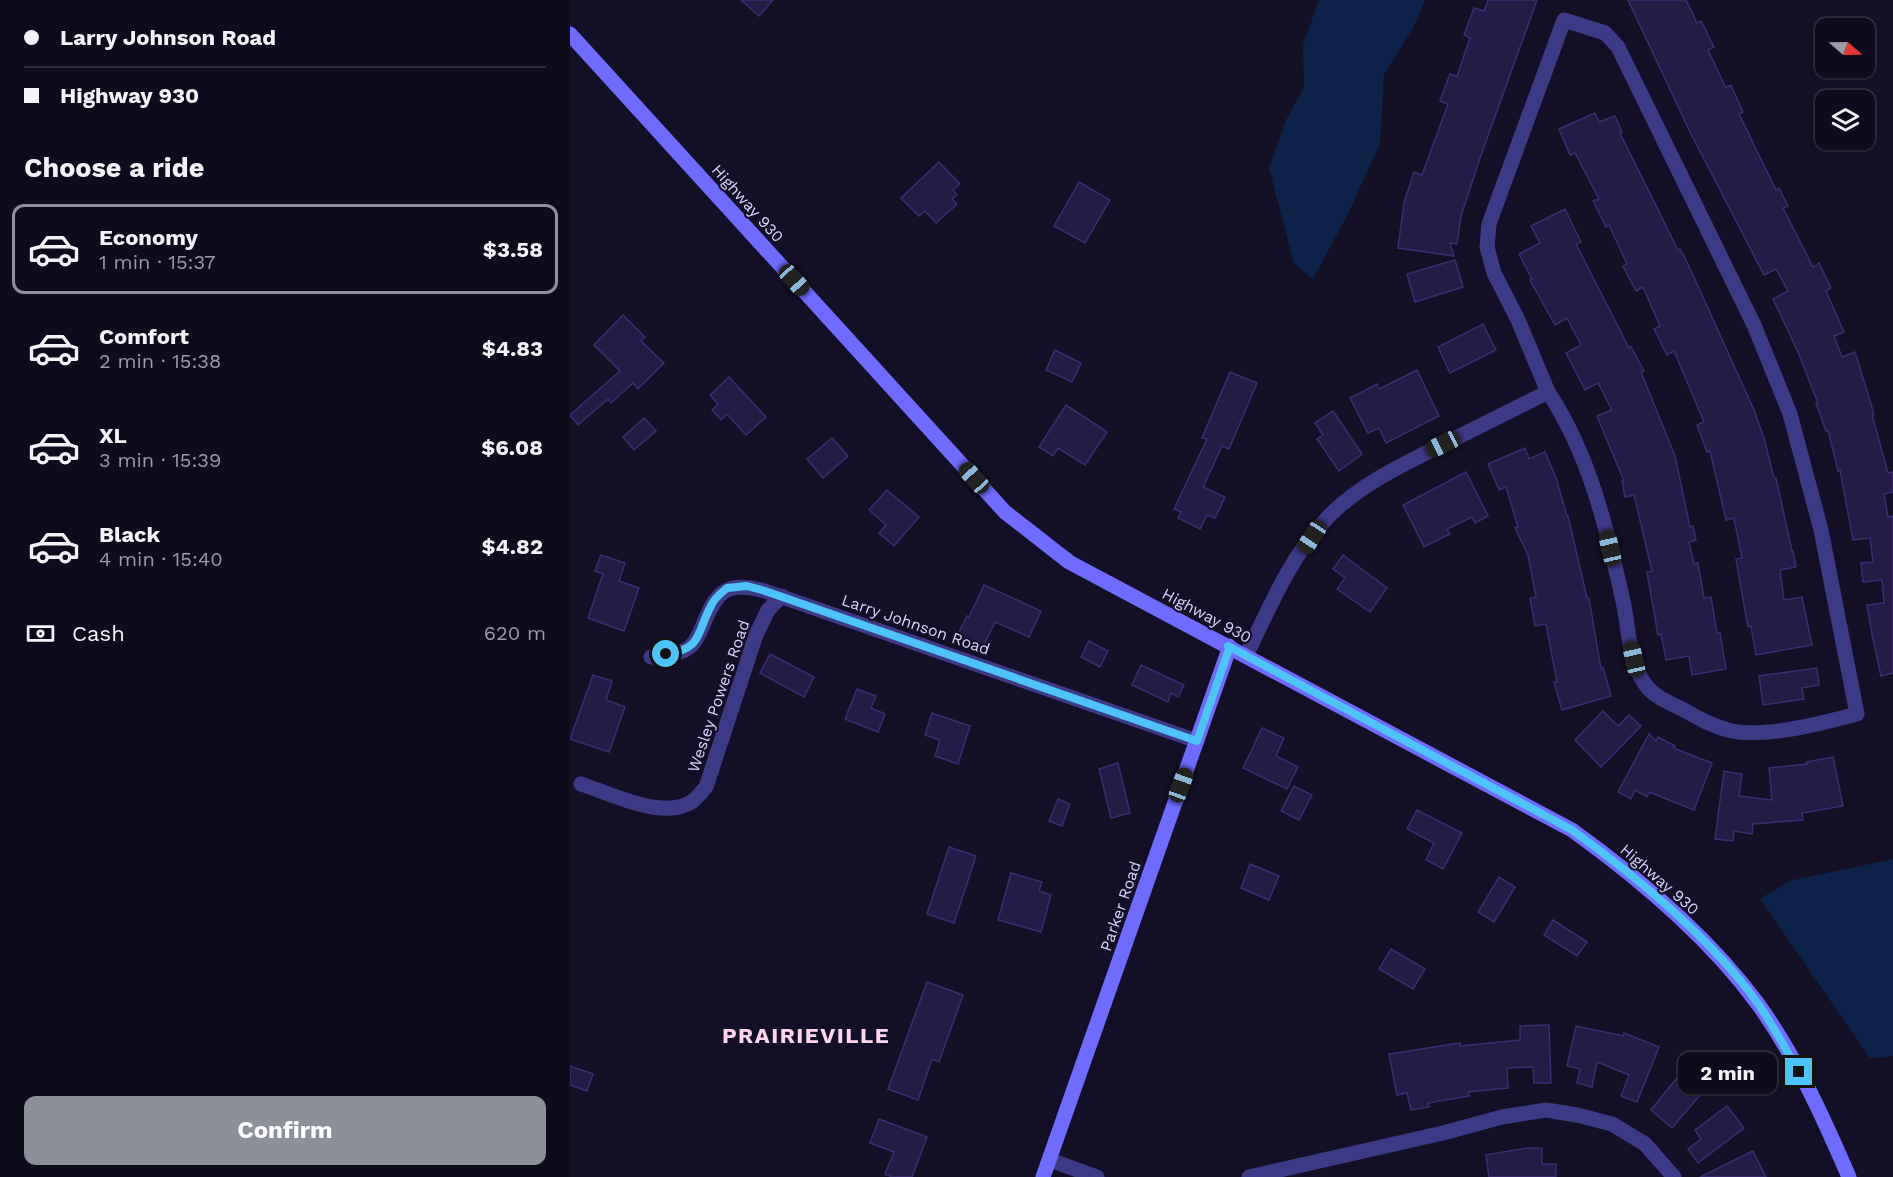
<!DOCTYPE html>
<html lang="en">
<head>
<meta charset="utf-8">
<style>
	:root { --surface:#0e0b1c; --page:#171425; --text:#f1f3f6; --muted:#9b9ba3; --line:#2e2b3b; --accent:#8c9099 }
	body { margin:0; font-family:"Work Sans",sans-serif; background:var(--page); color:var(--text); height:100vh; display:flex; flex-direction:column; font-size:22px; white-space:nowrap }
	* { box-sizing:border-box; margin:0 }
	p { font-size:20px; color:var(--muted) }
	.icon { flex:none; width:33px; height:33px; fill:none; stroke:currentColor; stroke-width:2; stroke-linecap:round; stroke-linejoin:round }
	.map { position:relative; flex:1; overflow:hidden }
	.sheet { display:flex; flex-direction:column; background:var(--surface); width:570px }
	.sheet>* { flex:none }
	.top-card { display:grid; align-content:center; height:132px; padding:0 24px; background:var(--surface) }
	.needle { width:39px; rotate:110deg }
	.fabs { position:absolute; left:1245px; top:18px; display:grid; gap:12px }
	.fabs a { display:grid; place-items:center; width:60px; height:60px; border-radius:12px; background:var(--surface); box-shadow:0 2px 4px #0004,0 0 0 2px var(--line); font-size:30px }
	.end { position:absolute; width:27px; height:27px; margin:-14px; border:8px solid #4fc3f7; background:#111; box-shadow:0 0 0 3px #111 }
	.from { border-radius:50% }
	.bubble { position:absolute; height:42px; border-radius:12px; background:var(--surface); box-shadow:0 2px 4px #0004,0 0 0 2px var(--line); font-size:20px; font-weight:700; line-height:42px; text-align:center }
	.car { position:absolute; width:18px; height:36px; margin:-18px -9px; border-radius:8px; box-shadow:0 0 4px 2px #0007; background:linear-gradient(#222 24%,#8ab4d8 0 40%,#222 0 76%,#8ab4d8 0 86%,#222 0) }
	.top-card b { display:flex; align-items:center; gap:21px; height:57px; font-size:22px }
	.top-card b+b { border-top:2px solid var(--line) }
	.top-card i { width:15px; height:15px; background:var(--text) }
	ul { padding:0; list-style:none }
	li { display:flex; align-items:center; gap:18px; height:90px; margin:0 12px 9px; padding:0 12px; border:3px solid transparent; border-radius:12px }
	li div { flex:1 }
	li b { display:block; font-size:22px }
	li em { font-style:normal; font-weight:700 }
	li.selected { border-color:var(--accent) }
	li>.icon { width:54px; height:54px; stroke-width:1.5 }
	h2 { padding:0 24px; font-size:27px; line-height:72px }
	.pay { display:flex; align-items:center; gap:15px; height:66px; padding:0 24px; font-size:22px }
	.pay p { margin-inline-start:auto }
	.button { display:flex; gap:12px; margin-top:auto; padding:12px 24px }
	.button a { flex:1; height:69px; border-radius:12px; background:var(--accent); color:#fff; font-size:24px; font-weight:700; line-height:69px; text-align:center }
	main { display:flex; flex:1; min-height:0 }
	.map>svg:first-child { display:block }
	.water { fill:#0c2248 }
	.building { fill:#241b47; stroke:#3b2d73; stroke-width:1.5 }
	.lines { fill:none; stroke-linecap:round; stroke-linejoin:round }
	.street { stroke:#3d3a85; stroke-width:15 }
	.secondary { stroke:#6f6bff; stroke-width:15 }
	.route { stroke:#4fc3f7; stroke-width:8 }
	.labels { text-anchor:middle; stroke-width:4.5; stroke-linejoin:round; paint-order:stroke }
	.street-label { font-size:16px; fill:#d9d4ff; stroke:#130f26 }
	.district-label { font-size:22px; font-weight:bold; letter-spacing:1.5px; fill:#ffd6f0; stroke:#130f26 }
</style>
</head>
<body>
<main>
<section class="sheet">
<div class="top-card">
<b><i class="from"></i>Larry Johnson Road</b>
<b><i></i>Highway 930</b>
</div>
<h2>Choose a ride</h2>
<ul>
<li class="selected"><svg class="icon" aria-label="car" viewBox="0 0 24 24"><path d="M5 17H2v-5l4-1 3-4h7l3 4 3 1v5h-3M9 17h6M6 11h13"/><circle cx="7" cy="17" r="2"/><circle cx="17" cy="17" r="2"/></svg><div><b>Economy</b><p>1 min · 15:37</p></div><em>$3.58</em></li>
<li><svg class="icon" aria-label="car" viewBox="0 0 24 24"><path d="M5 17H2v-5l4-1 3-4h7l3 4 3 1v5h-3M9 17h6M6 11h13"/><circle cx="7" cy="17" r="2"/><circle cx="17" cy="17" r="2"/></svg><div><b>Comfort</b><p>2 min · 15:38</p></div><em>$4.83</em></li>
<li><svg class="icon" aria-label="car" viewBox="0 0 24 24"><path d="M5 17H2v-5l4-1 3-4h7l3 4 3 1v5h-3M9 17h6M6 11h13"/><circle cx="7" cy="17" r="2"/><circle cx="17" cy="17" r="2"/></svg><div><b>XL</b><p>3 min · 15:39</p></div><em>$6.08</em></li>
<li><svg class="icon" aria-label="car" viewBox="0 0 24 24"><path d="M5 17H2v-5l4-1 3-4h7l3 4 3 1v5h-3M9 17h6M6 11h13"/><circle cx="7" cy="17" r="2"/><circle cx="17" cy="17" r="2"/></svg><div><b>Black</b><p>4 min · 15:40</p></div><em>$4.82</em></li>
</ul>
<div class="pay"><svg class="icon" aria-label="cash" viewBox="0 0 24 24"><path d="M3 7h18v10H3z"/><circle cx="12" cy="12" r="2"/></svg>Cash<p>620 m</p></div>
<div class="button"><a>Confirm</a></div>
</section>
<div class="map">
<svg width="1323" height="1177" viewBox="0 0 1323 1177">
	<rect width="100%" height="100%" fill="#130f26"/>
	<!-- water -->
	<g class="water">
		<path d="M 749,0 L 855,0 L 842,30 L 814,74 L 810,144 L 777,216 L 743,279 L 724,264 L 699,168 L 716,120 L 734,87 L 733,45 Z"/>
		<path d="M 1323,859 L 1323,1056 L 1300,1058 L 1190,899 L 1219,881 Z"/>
	</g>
	<!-- building -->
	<g class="building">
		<path d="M 171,0 L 203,0 L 189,16 Z"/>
		<path d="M 918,0 L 967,0 L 910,158 L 891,216 L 887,244 L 880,243 L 884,256 L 828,248 L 834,203 L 844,172 L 852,175 L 878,104 L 870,101 L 880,74 L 887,76 L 900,38 L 894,35 L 904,8 L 914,11 Z"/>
		<path d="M 1058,0 L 1116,0 L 1127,23 L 1131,21 L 1144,47 L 1138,50 L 1156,88 L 1161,85 L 1173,112 L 1169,114 L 1206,190 L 1209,188 L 1218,206 L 1213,208 L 1243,267 L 1249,263 L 1261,288 L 1256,291 L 1274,332 L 1264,336 L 1272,357 L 1285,352 L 1304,414 L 1302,415 L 1318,473 L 1323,472 L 1323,492 L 1314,494 L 1318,517 L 1323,516 L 1323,673 L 1311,676 L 1302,634 L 1297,605 L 1314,603 L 1312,580 L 1293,582 L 1291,563 L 1303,562 L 1300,538 L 1283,540 L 1270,470 L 1268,471 L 1258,430 L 1256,431 L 1246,403 L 1248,403 L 1228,352 L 1203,299 L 1218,291 L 1206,269 L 1194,275 L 1119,130 Z"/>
		<path d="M 1025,113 L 1029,122 L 1045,116 L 1052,132 L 1050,133 L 1108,250 L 1110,249 L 1118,264 L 1184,410 L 1194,438 L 1204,478 L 1206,478 L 1222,551 L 1223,551 L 1226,567 L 1210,570 L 1214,600 L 1232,597 L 1242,645 L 1186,655 L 1181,626 L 1178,627 L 1171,588 L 1166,559 L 1172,558 L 1164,518 L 1156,520 L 1140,451 L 1137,452 L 1127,425 L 1134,422 L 1104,351 L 1097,355 L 1084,329 L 1090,326 L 1073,287 L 1066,291 L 1053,266 L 1057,264 L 1039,225 L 1036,227 L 1023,201 L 1029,199 L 1005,153 L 1000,155 L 989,129 Z"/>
		<path d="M 369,162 L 390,184 L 383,190 L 387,195 L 382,199 L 387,204 L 366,223 L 355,211 L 349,216 L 331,198 Z"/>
		<path d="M 509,182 L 540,200 L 515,243 L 484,226 Z"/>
		<path d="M 995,209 L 1011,242 L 1006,244 L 1059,348 L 1061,347 L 1074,371 L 1071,372 L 1105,456 L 1120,527 L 1123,526 L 1126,540 L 1119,542 L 1124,564 L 1128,563 L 1134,598 L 1141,597 L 1147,633 L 1150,633 L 1156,669 L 1122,675 L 1119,656 L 1096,660 L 1091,634 L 1088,635 L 1077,572 L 1082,571 L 1064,495 L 1055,497 L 1052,481 L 1054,481 L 1027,416 L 1042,410 L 1028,383 L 1015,390 L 996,353 L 1011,345 L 997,318 L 985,325 L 960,280 L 962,279 L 949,254 L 970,243 L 961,226 Z"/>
		<path d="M 885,260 L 893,287 L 845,302 L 837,274 Z"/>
		<path d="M 53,315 L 75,337 L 71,341 L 94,363 L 68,389 L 63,383 L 41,403 L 38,399 L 8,425 L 0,415 L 50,371 L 24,345 Z"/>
		<path d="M 913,324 L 926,350 L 880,373 L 868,347 Z"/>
		<path d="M 485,350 L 511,363 L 502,382 L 476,370 Z"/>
		<path d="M 847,370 L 869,416 L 816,443 L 809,428 L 798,433 L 780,398 L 807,384 L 809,389 Z"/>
		<path d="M 660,372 L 687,383 L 659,449 L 652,446 L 633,487 L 655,497 L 645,518 L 637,515 L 630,529 L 608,518 L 611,512 L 604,509 L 637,439 L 632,438 Z"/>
		<path d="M 159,377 L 196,417 L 176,435 L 157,414 L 151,420 L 142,410 L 148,404 L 140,395 Z"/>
		<path d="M 496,405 L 537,432 L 515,465 L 488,448 L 483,456 L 469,447 Z"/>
		<path d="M 763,411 L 792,454 L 769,471 L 747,439 L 753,435 L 745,423 Z"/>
		<path d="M 74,418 L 86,431 L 64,450 L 53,437 Z"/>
		<path d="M 262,438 L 278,456 L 253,478 L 237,459 Z"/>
		<path d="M 955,448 L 959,459 L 975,452 L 986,478 L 997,516 L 998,516 L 1017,598 L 1019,598 L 1031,669 L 1033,668 L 1041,696 L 992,710 L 984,682 L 987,682 L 976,624 L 965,626 L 960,598 L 966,597 L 958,555 L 945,528 L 948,527 L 936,487 L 929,490 L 918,464 Z"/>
		<path d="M 896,472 L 918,516 L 905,523 L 902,517 L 877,529 L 880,534 L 854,547 L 833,505 Z"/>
		<path d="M 317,490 L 349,517 L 324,546 L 309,533 L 316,525 L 299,510 Z"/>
		<path d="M 31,555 L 55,563 L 49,581 L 69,588 L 54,631 L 18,618 L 33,574 L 25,571 Z"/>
		<path d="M 773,555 L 817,588 L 800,612 L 767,589 L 775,578 L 763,569 Z"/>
		<path d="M 414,585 L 471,611 L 459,637 L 425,622 L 413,647 L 388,634 L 397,616 L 399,617 Z"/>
		<path d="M 519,641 L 538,651 L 530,667 L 511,657 Z"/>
		<path d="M 200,654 L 244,677 L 234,697 L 190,673 Z"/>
		<path d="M 571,665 L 614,685 L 608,697 L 601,693 L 598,702 L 562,685 Z"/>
		<path d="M 1247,668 L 1249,685 L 1232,688 L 1234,699 L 1193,705 L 1189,676 Z"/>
		<path d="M 23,675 L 42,681 L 36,700 L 55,707 L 39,752 L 0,739 Z"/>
		<path d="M 287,689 L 306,696 L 301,708 L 315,714 L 308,732 L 275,719 Z"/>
		<path d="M 1033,711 L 1048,726 L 1059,715 L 1071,726 L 1031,767 L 1005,740 Z"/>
		<path d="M 362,713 L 400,726 L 388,764 L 365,756 L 370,740 L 355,735 Z"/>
		<path d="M 692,728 L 714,738 L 706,756 L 728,767 L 717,789 L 673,768 Z"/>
		<path d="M 1079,734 L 1086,741 L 1088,737 L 1105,746 L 1103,748 L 1142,763 L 1124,810 L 1079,792 L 1077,797 L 1065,790 L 1061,799 L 1048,792 Z"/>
		<path d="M 1263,757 L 1273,806 L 1232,813 L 1233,820 L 1183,824 L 1182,834 L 1164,831 L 1163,841 L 1145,839 L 1154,771 L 1172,774 L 1169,796 L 1202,800 L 1199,768 L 1237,764 L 1236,762 Z"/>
		<path d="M 548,763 L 560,813 L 541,818 L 529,769 Z"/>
		<path d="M 724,786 L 742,795 L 729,820 L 711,811 Z"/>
		<path d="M 488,799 L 500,804 L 492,826 L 479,821 Z"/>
		<path d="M 847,810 L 892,833 L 873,869 L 856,860 L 864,843 L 837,829 Z"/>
		<path d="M 379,847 L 406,856 L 384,923 L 357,914 Z"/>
		<path d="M 680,864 L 709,876 L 699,900 L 671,888 Z"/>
		<path d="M 441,873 L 472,882 L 469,891 L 481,895 L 471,932 L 428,920 Z"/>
		<path d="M 929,877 L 945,887 L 924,922 L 908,912 Z"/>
		<path d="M 983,920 L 1017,942 L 1007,956 L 974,935 Z"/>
		<path d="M 821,949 L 855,969 L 843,989 L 809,969 Z"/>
		<path d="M 357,982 L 393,995 L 369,1062 L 362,1059 L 348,1100 L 318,1089 Z"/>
		<path d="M 979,1025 L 981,1083 L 964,1083 L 963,1067 L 937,1068 L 938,1088 L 898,1092 L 899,1096 L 858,1103 L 859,1107 L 841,1110 L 837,1093 L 827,1095 L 819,1054 L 890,1043 L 890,1046 L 950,1040 L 950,1026 Z"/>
		<path d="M 1006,1026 L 1053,1036 L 1054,1033 L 1089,1047 L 1067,1102 L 1051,1096 L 1059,1075 L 1027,1062 L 1022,1087 L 1007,1083 L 1010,1069 L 997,1066 Z"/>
		<path d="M 0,1066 L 23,1074 L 17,1091 L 0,1085 Z"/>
		<path d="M 1114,1069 L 1136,1088 L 1102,1128 L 1081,1110 Z"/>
		<path d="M 1157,1106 L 1174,1128 L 1128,1163 L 1118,1149 L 1131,1139 L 1125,1130 Z"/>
		<path d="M 309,1119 L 357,1137 L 342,1177 L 322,1177 L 315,1174 L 324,1152 L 300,1143 Z"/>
		<path d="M 956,1148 L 972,1148 L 972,1164 L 986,1164 L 986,1177 L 919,1177 L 916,1155 Z"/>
		<path d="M 1183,1151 L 1196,1177 L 1130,1177 Z"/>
	</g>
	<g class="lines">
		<!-- street -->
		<g class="street">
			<path d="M 676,656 C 699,608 722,553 760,515 C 792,483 836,463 876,443 C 910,426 944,409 978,392 L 948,320 L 924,273 L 917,247 L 919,224 L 994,20 L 1035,33 L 1048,47 L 1184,325 L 1220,414 L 1251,530 L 1287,714 C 1253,723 1196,738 1162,731 C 1144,727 1128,718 1112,709 C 1099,703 1083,696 1075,684 C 1058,660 1059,628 1053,601 C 1037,529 1019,453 978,392"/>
			<path d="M 81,657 C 94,655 111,655 121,646 C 127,640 130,632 133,625 C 147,590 157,581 195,591 L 627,741"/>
			<path d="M 11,784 C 41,794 94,821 123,801 C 128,797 132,791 136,787 L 186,635 L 198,610 L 212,596"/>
			<path d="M 480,1160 L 527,1177"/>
			<path d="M 679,1177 L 873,1133 L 932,1117 L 976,1110 L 1007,1115 L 1042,1124 L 1075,1144 L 1104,1177"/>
		</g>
		<!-- secondary -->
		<g class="secondary">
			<path d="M 0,34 L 435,512 L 499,562 L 1002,830 C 1070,879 1138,936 1188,1004 C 1226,1057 1253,1117 1279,1177"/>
			<path d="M 473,1177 L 659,649 L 659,646"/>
		</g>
	</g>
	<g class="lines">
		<!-- route -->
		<path class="route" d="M 96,654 C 133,649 126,633 141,606 C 144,598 151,593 157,588 L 177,586 L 195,591 L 627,741 L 659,649 L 658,646 L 1002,830 C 1066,876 1144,941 1189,1005 C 1204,1027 1216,1050 1229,1072"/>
	</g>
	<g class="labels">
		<!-- street labels -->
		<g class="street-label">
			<text transform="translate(178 203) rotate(48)" y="6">Highway 930</text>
			<text transform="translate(637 615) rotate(28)" y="6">Highway 930</text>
			<text transform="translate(346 624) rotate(19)" y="6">Larry Johnson Road</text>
			<text transform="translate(148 696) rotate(-71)" y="6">Wesley Powers Road</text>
			<text transform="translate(1090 879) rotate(41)" y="6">Highway 930</text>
			<text transform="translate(550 906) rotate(-71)" y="6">Parker Road</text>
		</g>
		<!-- district labels -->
		<g class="district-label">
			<text x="236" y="1043">PRAIRIEVILLE</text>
		</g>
	</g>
</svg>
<div class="fabs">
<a><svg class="needle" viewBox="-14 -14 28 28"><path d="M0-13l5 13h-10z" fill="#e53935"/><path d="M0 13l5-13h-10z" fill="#9b9ba3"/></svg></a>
<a><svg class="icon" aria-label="layers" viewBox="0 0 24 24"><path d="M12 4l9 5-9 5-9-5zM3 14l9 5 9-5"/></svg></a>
</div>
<i class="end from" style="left:96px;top:654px"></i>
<i class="end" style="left:1229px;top:1072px"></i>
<div class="bubble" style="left:1108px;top:1052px;width:99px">2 min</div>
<i class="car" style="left:224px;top:280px;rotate:138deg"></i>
<i class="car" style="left:873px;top:444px;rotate:244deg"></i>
<i class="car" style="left:404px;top:478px;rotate:318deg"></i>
<i class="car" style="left:742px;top:537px;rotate:213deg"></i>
<i class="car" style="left:1040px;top:548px;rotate:347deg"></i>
<i class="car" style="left:1064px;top:659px;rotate:347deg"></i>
<i class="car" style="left:611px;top:785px;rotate:20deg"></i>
</div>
</main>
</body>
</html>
